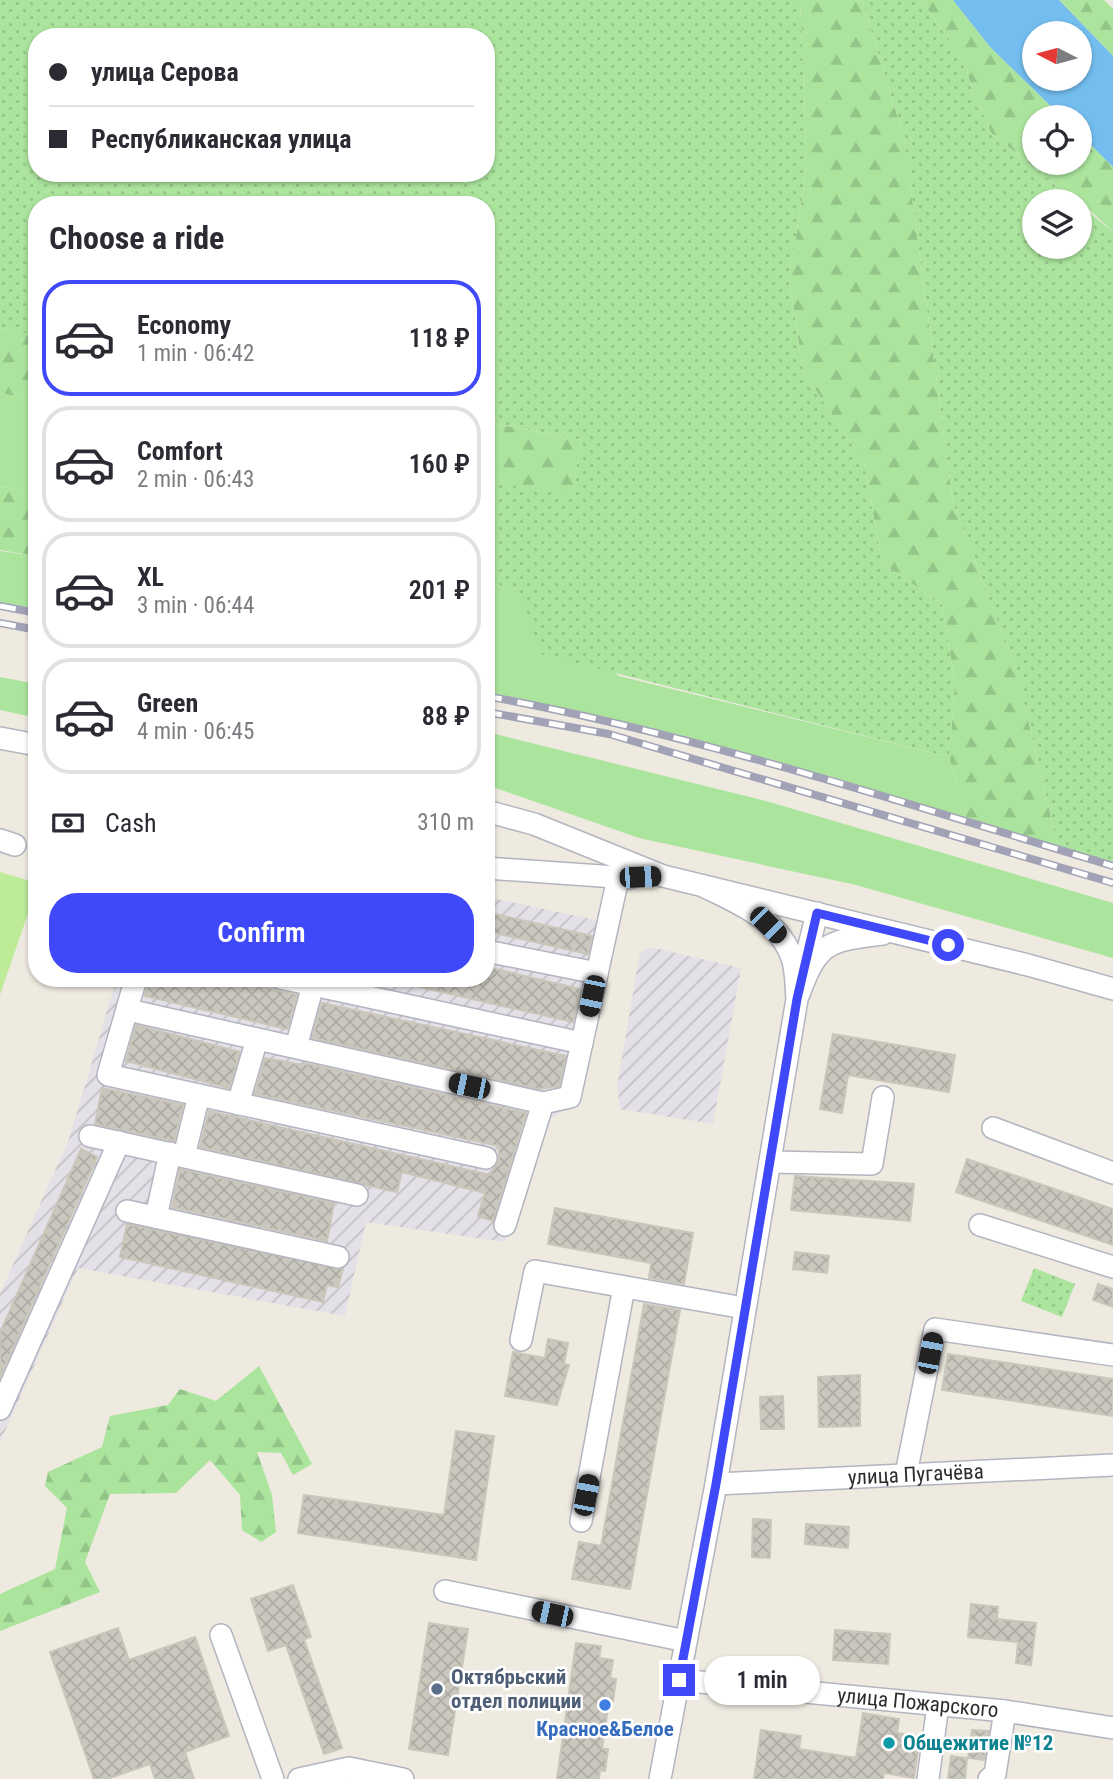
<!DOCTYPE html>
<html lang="en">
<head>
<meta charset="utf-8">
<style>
	:root { --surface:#fff; --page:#f7f7f7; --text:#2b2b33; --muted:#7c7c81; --line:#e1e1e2; --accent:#4049fa }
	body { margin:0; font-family:"Roboto Condensed",sans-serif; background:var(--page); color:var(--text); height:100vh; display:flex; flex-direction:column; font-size:26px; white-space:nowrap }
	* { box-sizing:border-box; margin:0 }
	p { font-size:23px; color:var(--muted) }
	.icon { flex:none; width:38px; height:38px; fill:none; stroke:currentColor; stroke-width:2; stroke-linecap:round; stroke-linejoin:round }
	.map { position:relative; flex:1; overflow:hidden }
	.details { position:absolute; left:28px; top:196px; width:467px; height:791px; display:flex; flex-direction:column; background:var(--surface); border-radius:28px; box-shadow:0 2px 5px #0004 }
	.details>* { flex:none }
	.guide { position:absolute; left:28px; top:28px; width:467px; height:154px; border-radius:28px; box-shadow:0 2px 5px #0004; display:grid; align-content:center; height:154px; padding:0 21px; background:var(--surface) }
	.needle { width:46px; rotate:276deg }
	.tools { position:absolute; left:1022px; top:21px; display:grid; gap:14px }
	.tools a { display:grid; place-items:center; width:70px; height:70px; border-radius:50%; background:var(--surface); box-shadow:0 2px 5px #0004; font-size:35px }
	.end { position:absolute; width:32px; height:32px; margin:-16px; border:9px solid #4049fa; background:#fff; box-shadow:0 0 0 4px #fff }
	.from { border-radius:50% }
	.bubble { position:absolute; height:49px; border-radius:24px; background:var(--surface); box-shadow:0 2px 5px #0004; font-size:23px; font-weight:600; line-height:49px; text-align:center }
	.car { position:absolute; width:21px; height:42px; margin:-21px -10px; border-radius:9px; box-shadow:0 0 5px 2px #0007; background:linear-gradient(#222 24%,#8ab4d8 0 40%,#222 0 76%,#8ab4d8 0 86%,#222 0) }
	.guide b { display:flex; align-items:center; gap:24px; height:66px; font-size:26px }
	.guide b+b { border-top:2px solid var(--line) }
	.guide i { width:18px; height:18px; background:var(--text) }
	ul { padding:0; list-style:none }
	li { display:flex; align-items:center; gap:21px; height:116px; margin:0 14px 10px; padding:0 7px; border:4px solid var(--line); border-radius:28px }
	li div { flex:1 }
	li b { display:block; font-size:26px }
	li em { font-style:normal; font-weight:600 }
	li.active { border-color:var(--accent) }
	li>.icon { width:63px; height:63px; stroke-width:1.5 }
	h2 { padding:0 21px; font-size:32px; line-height:84px }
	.pay { display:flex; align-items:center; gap:18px; height:77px; padding:0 21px; font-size:26px }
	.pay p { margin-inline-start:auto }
	.cta { display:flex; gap:14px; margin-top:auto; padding:14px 21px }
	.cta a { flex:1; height:80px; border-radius:28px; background:var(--accent); color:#fff; font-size:28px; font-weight:600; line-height:80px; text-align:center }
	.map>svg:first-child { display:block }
	.industrial { fill:url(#industrial-furrows) }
	.grass { fill:#abe49d }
	.forest { fill:url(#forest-firs) }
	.park { fill:url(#park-dots); fill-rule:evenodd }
	.pitch { fill:#bdeb98 }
	.water { fill:#73bdef; fill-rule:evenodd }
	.building { fill:url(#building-cross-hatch); stroke:#cac6b9; stroke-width:2 }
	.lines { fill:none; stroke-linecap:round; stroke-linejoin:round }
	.minor-casing { stroke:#b3b4c0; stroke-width:24 }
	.minor { stroke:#fff; stroke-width:21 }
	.rail-casing { stroke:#a2a2b7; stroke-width:8 }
	.rail { stroke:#fff; stroke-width:5; stroke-dasharray:16; stroke-linecap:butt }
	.route { stroke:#4049fa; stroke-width:9 }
	.service-dot { fill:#5c6f8a; stroke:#fff; stroke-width:2.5 }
	.shop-dot { fill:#3f7fe0; stroke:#fff; stroke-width:2.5 }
	.culture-dot { fill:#0f9aa8; stroke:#fff; stroke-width:2.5 }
	.labels { text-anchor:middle; stroke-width:5; stroke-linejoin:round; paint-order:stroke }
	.street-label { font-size:21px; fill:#2d2d2d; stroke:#fff }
	.service-label { font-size:21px; font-weight:bold; fill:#4e5e75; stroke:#fff; text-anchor:start }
	.shop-label { font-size:21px; font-weight:bold; fill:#366cbe; stroke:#fff }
	.culture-label { font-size:21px; font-weight:bold; fill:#0d838f; stroke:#fff; text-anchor:start }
</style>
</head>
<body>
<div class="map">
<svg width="1113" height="1779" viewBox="0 0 1113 1779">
	<defs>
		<pattern id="industrial-furrows" width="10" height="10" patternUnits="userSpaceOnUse" patternTransform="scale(1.75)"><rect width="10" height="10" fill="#e3e0e7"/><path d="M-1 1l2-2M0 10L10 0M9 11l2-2" fill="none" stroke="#c3c0c6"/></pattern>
		<pattern id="forest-firs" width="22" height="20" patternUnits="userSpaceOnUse" patternTransform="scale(1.75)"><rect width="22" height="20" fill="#abe49d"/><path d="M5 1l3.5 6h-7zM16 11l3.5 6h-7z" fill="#93c488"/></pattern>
		<pattern id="park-dots" width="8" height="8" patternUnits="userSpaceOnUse" patternTransform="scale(1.75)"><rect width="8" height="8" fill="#abe49d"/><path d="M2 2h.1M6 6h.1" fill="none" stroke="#93c488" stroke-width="1.8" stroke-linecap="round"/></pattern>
		<pattern id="building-cross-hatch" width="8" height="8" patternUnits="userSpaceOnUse" patternTransform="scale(1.75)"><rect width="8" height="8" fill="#cac8be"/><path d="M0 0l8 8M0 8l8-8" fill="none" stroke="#aeaca4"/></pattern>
	</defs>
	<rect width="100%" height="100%" fill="#eeeae0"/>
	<!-- industrial -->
	<g class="industrial">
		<path d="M 487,897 L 620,925 L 578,1103 L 551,1118 L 505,1242 L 366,1222 L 345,1316 L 78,1268 L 0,1442 L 0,1294 L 69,1139 L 117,978 L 486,978 Z"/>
		<path d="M 650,947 L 741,968 L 713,1124 L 620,1109 L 617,1086 L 640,953 Z"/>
	</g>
	<!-- grass -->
	<g class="grass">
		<path d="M 0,393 L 37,400 L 37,491 L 0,487 Z"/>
		<path d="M 0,551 L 37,556 L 37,609 L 0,602 Z"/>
		<path d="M 487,582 L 518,590 L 619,676 L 949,757 L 967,819 C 808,770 650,725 487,692 Z"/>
		<path d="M 0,677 L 37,684 L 37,718 L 0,710 Z"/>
		<path d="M 487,732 L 766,801 L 1113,903 L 1113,958 L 856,885 L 639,838 L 487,785 Z"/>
	</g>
	<!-- forest -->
	<g class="forest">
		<path d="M 800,0 L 862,0 L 904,138 L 953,503 L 1017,672 L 1058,847 L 967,819 L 949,757 L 955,683 L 942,604 L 882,563 L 864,463 L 803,371 L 789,279 L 807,167 Z"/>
		<path d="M 921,0 L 953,0 L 990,47 L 1062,117 L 1034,117 L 1034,163 L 1080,163 L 1080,134 L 1113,167 L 1113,232 L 1080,201 L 1076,201 L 991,133 L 958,52 Z"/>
		<path d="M 1059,0 L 1104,0 L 1113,9 L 1113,56 Z"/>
		<path d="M 0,328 L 37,335 L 37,400 L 0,393 Z"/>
		<path d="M 486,422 L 581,440 L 572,497 L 487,481 Z"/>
		<path d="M 0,487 L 37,491 L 37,556 L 0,550 Z"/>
		<path d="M 259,1366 L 312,1464 L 293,1475 L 281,1453 L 257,1452 L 272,1495 L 276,1532 L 261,1542 L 242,1530 L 240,1495 L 210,1460 L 176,1493 L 110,1494 L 85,1562 L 100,1592 L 0,1631 L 0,1594 L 55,1569 L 67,1508 L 45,1486 L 48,1472 L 102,1447 L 110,1416 L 168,1405 L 180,1389 L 216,1401 Z"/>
	</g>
	<!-- park -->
	<g class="park">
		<path d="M 0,0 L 800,0 L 807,167 L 789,279 L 803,371 L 864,463 L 882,563 L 942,604 L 955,683 L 949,757 L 540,654 L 518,590 L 487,582 L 487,481 L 572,496 L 581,440 L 487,422 L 486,205 L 37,205 L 37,335 L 0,328 ZM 37,37 L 486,37 L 486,173 L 37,173 Z"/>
		<path d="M 862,0 L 921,0 L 958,52 L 991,133 L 1076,201 L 1034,201 L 1034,247 L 1080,247 L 1080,205 L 1113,232 L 1113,864 L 1058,847 L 1017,672 L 953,503 L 904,138 Z"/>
		<path d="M 1034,1268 L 1075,1284 L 1062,1317 L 1021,1301 Z"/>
	</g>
	<!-- pitch -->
	<path class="pitch" d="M 0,872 L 37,883 L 37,887 L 0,995 Z"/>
	<!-- water -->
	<path class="water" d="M 953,0 L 1059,0 L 1113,56 L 1113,167 L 1080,134 L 1080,117 L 1062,117 L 990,47 ZM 1034,33 L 1080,33 L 1080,79 L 1034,79 Z"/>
	<!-- building -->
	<g class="building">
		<path d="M 486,912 L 592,936 L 588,954 L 486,931 Z"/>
		<path d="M 486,967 L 580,989 L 573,1022 L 411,985 L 412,978 L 486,978 Z"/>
		<path d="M 149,978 L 228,978 L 297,995 L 287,1029 L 145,996 Z"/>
		<path d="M 322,1003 L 566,1056 L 559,1086 L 539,1089 L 312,1038 Z"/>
		<path d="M 136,1025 L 240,1052 L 229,1088 L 126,1061 Z"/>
		<path d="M 833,1034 L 955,1055 L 949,1092 L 848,1075 L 842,1113 L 820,1109 Z"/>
		<path d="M 265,1058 L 302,1065 L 303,1063 L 526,1113 L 493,1221 L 478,1216 L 485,1193 L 402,1172 L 397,1192 L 200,1147 L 209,1111 L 490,1175 L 499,1161 L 499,1146 L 255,1094 Z"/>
		<path d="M 102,1088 L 183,1105 L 174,1141 L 95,1124 Z"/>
		<path d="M 81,1149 L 97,1157 L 0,1377 L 0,1333 Z"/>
		<path d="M 967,1159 L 1113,1209 L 1113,1245 L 956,1192 Z"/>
		<path d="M 180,1169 L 334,1203 L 327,1241 L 172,1207 Z"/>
		<path d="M 795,1176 L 914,1184 L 910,1221 L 791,1210 Z"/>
		<path d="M 555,1208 L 693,1233 L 684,1284 L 649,1278 L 651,1263 L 548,1244 Z"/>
		<path d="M 127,1224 L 343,1269 L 338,1287 L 327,1285 L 323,1302 L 120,1257 Z"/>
		<path d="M 795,1252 L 829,1256 L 827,1273 L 793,1269 Z"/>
		<path d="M 1098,1284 L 1113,1289 L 1113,1307 L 1093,1300 Z"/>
		<path d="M 644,1304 L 680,1310 L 630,1589 L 572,1579 L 579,1542 L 601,1546 Z"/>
		<path d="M 548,1339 L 568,1343 L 564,1364 L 569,1365 L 557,1405 L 505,1396 L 513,1352 L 545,1358 Z"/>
		<path d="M 948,1354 L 1113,1379 L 1113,1416 L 942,1390 Z"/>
		<path d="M 860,1375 L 860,1426 L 819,1427 L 818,1377 Z"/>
		<path d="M 783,1396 L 784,1429 L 761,1429 L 760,1397 Z"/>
		<path d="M 456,1431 L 494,1436 L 476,1560 L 298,1533 L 304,1495 L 444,1515 Z"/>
		<path d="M 753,1519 L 771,1520 L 770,1558 L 752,1557 Z"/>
		<path d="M 806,1524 L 849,1527 L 848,1548 L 805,1544 Z"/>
		<path d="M 293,1585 L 311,1637 L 304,1639 L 342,1748 L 324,1754 L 286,1645 L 268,1651 L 251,1599 Z"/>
		<path d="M 971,1604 L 998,1607 L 997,1619 L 1036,1623 L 1031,1665 L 1016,1663 L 1018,1642 L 968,1637 Z"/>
		<path d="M 429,1623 L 468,1629 L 448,1755 L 409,1749 Z"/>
		<path d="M 118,1628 L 129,1660 L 195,1637 L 229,1736 L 185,1752 L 194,1779 L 155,1779 L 150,1764 L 107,1779 L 94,1779 L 50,1652 Z"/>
		<path d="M 835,1630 L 890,1634 L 888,1664 L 833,1660 Z"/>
		<path d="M 576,1643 L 601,1646 L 599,1658 L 613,1660 L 610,1678 L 616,1679 L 613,1701 L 609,1700 L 602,1749 L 608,1749 L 605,1771 L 600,1770 L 599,1779 L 557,1779 Z"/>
		<path d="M 863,1713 L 899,1719 L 897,1733 L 920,1737 L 914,1778 L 884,1773 L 883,1779 L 754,1779 L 761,1730 L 801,1736 L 799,1749 L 856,1758 Z"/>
		<path d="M 972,1730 L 989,1731 L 984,1760 L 968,1758 Z"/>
		<path d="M 951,1756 L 967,1758 L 965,1779 L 948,1779 Z"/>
	</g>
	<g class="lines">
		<defs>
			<g id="minor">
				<path d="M 0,738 L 37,745"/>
				<path d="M 486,811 L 534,824 L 663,876 L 1028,965 L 1113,989"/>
				<path d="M 0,840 L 15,845"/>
				<path d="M 486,868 L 630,878"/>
				<path d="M 486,951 L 597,973"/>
				<path d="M 804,966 L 817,913"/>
				<path d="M 136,978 L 108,1075 L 486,1158"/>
				<path d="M 281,978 L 582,1043"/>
				<path d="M 799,994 C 819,940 829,941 883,934"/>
				<path d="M 128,1010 L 543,1103"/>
				<path d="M 296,1047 L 315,978"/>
				<path d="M 238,1104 L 257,1039"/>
				<path d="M 993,1128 L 1113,1173"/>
				<path d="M 90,1136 L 357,1195"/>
				<path d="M 184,1156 L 199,1095"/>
				<path d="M 770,1162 L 872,1164 L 883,1097"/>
				<path d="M 127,1211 L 338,1257"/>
				<path d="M 156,1217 L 170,1153"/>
				<path d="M 505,1225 L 543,1103 L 570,1097 L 618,878"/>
				<path d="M 980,1225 L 1113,1267"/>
				<path d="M 521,1340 L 535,1271 L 744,1308"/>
				<path d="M 0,1409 L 119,1142"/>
				<path d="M 906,1474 L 935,1329 L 1113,1355"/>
				<path id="s1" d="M 716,1484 L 1113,1465"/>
				<path d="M 581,1521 L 624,1287"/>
				<path d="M 445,1591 L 686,1641"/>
				<path d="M 221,1635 L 273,1779"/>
				<path id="s2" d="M 679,1680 L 1005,1711 L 1113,1728"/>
				<path d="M 299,1779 L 349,1768 L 403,1779"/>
				<path d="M 660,1779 L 716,1484 L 797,999 C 796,987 796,972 793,961 C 781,920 738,903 703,886"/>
				<path d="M 928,1779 L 938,1705"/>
				<path d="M 989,1779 L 995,1774 L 1005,1711"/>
			</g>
		</defs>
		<!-- minor casing -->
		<use href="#minor" class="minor-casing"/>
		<!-- minor -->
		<use href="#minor" class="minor"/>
		<defs>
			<g id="rail">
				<path d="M 0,606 L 37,613"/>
				<path d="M 0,623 L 37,630"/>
				<path d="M 486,696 C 699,735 907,804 1113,866"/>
				<path d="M 486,712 L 609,734 L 1113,883"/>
			</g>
		</defs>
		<!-- rail casing -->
		<use href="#rail" class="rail-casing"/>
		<!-- rail -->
		<use href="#rail" class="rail"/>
	</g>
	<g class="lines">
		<!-- route -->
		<path class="route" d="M 679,1680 L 716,1484 L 797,999 L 817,913 L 948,945"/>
	</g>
	<!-- markers -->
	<circle class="service-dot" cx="437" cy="1689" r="7"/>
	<circle class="shop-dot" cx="605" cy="1705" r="7"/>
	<circle class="culture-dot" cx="889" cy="1743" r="7"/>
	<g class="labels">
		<!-- street labels -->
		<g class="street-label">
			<text dy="7" stroke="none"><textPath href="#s1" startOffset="200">улица Пугачёва</textPath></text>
			<text dy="7" stroke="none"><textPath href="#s2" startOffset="240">улица Пожарского</textPath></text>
		</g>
		<!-- service labels -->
		<g class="service-label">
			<text x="451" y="1684">Октябрьский<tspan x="451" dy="24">отдел полиции</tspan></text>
		</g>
		<!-- shop labels -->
		<g class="shop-label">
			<text x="605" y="1736">Красное&amp;Белое</text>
		</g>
		<!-- culture labels -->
		<g class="culture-label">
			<text x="903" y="1750">Общежитие №12</text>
		</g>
	</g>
</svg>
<div class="tools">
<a><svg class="needle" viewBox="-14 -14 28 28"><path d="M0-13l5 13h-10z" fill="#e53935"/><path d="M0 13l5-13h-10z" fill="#7c7c81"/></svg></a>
<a><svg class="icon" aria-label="locate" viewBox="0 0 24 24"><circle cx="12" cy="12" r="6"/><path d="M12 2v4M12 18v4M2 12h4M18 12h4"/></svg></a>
<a><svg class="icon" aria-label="layers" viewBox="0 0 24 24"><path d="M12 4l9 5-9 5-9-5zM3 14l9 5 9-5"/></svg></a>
</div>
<i class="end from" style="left:948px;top:945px"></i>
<i class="end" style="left:679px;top:1680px"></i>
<div class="bubble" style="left:704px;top:1656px;width:116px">1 min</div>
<i class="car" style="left:640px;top:877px;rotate:88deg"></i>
<i class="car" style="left:768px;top:925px;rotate:135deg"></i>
<i class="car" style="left:592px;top:996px;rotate:192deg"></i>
<i class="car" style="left:469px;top:1086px;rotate:282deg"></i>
<i class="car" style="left:930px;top:1353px;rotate:11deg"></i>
<i class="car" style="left:586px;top:1495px;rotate:11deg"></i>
<i class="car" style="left:552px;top:1614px;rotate:282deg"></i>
<div class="guide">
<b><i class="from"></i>улица Серова</b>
<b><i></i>Республиканская улица</b>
</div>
<section class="details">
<h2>Choose a ride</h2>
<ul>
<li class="active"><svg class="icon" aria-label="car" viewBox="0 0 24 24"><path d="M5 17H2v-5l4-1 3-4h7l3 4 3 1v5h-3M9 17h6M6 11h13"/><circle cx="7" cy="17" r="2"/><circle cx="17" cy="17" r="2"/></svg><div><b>Economy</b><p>1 min · 06:42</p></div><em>118 ₽</em></li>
<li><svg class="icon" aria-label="car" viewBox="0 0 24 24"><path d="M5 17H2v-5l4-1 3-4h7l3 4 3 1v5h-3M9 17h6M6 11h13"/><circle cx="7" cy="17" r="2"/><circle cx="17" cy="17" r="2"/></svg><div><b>Comfort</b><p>2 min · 06:43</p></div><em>160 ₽</em></li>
<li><svg class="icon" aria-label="car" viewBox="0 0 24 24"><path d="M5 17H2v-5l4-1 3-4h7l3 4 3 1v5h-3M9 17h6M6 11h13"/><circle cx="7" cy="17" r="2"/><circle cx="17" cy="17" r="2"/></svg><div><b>XL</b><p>3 min · 06:44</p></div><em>201 ₽</em></li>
<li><svg class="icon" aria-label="car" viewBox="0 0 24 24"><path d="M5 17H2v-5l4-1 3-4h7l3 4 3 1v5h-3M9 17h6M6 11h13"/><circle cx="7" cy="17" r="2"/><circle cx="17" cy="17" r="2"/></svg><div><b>Green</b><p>4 min · 06:45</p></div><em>88 ₽</em></li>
</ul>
<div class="pay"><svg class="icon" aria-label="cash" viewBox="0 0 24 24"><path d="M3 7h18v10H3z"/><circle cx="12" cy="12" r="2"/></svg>Cash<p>310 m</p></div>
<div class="cta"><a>Confirm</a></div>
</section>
</div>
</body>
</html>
